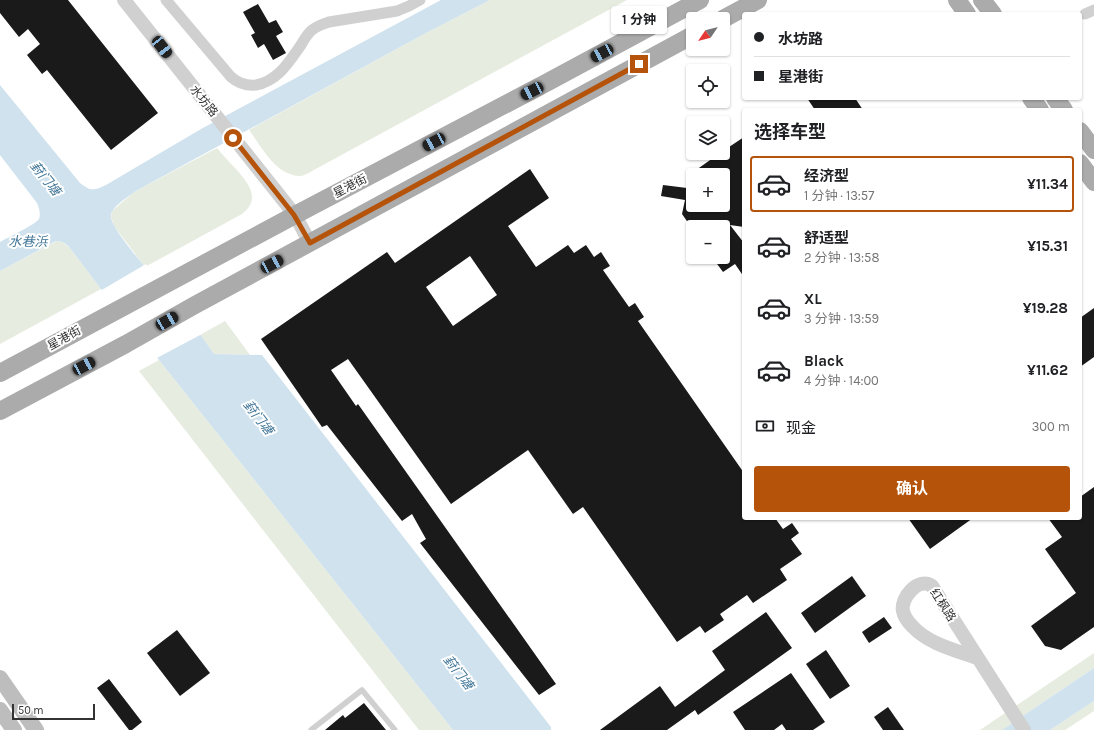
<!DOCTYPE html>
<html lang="zh">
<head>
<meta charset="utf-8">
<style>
	:root { --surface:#fff; --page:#f6f6f6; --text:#202124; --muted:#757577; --line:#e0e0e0; --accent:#b45309 }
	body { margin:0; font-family:Karla,"Noto Sans SC",sans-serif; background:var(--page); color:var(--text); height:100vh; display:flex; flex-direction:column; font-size:15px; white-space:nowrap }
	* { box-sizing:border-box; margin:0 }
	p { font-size:13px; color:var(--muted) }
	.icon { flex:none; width:22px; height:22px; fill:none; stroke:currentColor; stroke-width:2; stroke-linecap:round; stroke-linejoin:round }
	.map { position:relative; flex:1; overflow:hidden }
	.drawer { position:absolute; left:742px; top:108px; width:340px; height:412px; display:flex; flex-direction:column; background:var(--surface); border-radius:4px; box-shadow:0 1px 3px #0004 }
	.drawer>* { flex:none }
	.hud { position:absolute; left:742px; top:12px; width:340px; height:88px; border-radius:4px; box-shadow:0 1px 3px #0004; display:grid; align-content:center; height:88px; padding:0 12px; background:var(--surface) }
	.needle { width:26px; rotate:235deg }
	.controls { position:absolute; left:686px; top:12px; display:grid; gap:8px }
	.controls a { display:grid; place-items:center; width:44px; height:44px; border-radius:4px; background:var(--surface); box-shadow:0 1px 3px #0004; font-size:20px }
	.scale { position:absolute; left:12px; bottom:10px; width:83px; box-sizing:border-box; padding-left:4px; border:2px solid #333; border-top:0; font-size:11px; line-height:14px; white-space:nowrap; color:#333; -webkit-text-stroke:3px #fff; paint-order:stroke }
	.end { position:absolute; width:18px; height:18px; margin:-9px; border:5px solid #b45309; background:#fff; box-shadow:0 0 0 2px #fff }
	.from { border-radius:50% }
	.bubble { position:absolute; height:28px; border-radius:4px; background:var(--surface); box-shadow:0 1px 3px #0004; font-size:13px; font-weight:700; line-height:28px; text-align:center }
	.car { position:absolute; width:12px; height:24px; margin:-12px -6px; border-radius:5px; box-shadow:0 0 3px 1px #0007; background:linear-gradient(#222 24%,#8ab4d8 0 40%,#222 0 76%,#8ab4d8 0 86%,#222 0) }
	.hud b { display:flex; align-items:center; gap:14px; height:38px; font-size:15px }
	.hud b+b { border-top:1px solid var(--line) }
	.hud i { width:10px; height:10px; background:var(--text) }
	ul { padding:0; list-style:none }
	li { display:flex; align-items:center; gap:12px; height:56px; margin:0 8px 6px; padding:0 4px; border:2px solid transparent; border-radius:4px }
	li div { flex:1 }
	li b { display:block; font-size:15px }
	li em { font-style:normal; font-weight:700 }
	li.selected { border-color:var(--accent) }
	li>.icon { width:36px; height:36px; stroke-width:1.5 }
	h2 { padding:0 12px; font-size:18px; line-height:48px }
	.pay { display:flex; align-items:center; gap:10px; height:44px; padding:0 12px; font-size:15px }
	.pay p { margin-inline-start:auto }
	.primary-button { display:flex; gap:8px; margin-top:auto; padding:8px 12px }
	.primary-button a { flex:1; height:46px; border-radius:4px; background:var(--accent); color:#fff; font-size:16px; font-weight:700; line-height:46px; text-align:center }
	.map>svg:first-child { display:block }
	.green { fill:#e6ecdf }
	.water { fill:#cfe2ee }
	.pier { fill:#fff }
	.building { fill:#1a1a1a; fill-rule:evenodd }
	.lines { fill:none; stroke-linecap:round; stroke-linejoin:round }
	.service { stroke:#d0d0d0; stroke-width:5.5 }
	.minor { stroke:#d0d0d0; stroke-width:11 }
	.tertiary { stroke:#d0d0d0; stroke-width:14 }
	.secondary { stroke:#bdbdbd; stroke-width:16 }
	.primary { stroke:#ababab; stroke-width:18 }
	.route { stroke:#b45309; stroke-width:5 }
	.labels { text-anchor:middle; stroke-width:4; stroke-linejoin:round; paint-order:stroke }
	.street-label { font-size:12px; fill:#333; stroke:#fff }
	.water-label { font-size:13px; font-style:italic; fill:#3f7597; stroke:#fff }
</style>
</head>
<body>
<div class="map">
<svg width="1094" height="730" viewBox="0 0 1094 730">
	<rect width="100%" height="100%" fill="#fff"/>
	<!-- green -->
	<g class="green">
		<path d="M 490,0 L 627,0 L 312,171 C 308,173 304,176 300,176 C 275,175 262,147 249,130 L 426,33 Z"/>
		<path d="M 217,148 C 223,155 229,162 236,169 C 248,183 262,199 242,214 L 145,267 L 114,226 L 111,217 L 112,211 L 134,192 Z"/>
		<path d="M 57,241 L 62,242 L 70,248 L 101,289 L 0,344 L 0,271 Z"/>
		<path d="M 225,321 L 250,355 L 214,354 L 200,335 Z"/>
		<path d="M 159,360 L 453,730 L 419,730 L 139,371 Z"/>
		<path d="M 1094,653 L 1094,668 L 1002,730 L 980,730 Z"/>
		<path d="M 1094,701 L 1094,711 L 1065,730 L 1050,730 Z"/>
	</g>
	<!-- water -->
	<g class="water">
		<path d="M 441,0 L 490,0 L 426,33 L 134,192 C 127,198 111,207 111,216 C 110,231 169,293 181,309 C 193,323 203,339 214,354 L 262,355 L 551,727 L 551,730 L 453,730 L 159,360 L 101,289 L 70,248 C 66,244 63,241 56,241 L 0,271 L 0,242 C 7,238 36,224 39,219 C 41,214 39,208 37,203 L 0,155 L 0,85 L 80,183 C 90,191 94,191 106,185 L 201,129 Z"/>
		<path d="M 1094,668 L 1094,701 L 1050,730 L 1002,730 Z"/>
	</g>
	<!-- pier -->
	<path class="pier" d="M 146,264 L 183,308 L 202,334 L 155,359 L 100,291 Z"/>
	<!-- building -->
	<g class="building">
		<path d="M 0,0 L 68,0 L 158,113 L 111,150 L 47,70 L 42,74 L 27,55 L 40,44 L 28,29 L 19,37 L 0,13 Z"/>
		<path d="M 258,4 L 269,23 L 276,20 L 283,32 L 276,36 L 286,53 L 273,60 L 264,44 L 258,48 L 251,35 L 255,33 L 243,12 Z"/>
		<path d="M 807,98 L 855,98 L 863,110 L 815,110 Z"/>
		<path d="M 744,137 L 744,227 L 730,225 L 744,243 L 744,277 L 735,264 L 723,272 L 712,257 L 723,257 L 723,227 L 691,227 L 682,214 L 685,200 L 661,196 L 663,185 L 687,188 L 688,181 L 693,181 L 693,205 L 723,205 L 723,175 L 689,175 L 720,153 L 723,153 L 723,151 Z"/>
		<path d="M 530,169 L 549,198 L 508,226 L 536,267 L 568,245 L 574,253 L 586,245 L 594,257 L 601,252 L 610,266 L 603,270 L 629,307 L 635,303 L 644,317 L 638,321 L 744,473 L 744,518 L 775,518 L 783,529 L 792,523 L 799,533 L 791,539 L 802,554 L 780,569 L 787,580 L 753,603 L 747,595 L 720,614 L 724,620 L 705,633 L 700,626 L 677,642 L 583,507 L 573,514 L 528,450 L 451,504 L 348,359 L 331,370 L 356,406 L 358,404 L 556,684 L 539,695 L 420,543 L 426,539 L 422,532 L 412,514 L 402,521 L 327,425 L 322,427 L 261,339 L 387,252 L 395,263 ZM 470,256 L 497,295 L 453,326 L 426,287 Z"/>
		<path d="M 1094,308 L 1094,357 L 1080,367 L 1080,318 Z"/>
		<path d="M 1094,487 L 1094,627 L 1061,650 L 1045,646 L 1031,626 L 1076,593 L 1045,549 L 1062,537 L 1048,518 L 1080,518 L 1080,497 Z"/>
		<path d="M 908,518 L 973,518 L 930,549 Z"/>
		<path d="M 852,576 L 866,596 L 815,633 L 801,613 Z"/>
		<path d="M 766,612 L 792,648 L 698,715 L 695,710 L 667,730 L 600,730 L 660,686 L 675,707 L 725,670 L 712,651 Z"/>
		<path d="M 884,617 L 892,628 L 869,643 L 862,632 Z"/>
		<path d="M 177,630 L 210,673 L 180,696 L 147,653 Z"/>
		<path d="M 826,650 L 850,686 L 830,699 L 806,664 Z"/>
		<path d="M 791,673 L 825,722 L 813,730 L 786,730 L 782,724 L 774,730 L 745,730 L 733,712 Z"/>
		<path d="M 109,679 L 142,722 L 132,730 L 129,730 L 97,688 Z"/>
		<path d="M 364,703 L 386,730 L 325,730 L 343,715 L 345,718 Z"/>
		<path d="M 888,707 L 904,730 L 883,730 L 874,717 Z"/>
	</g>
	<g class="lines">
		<!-- service -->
		<path class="service" d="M 311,730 L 362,690 L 395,730"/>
		<!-- minor -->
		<g class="minor">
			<path d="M 166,0 L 231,77 C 238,83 246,86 256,85 C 278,81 289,62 301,45 C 304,40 307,34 312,30 C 317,26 323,24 329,22 L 397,11 L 409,6 L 420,0"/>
			<path d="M 1085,14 L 1094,10"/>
		</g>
		<!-- tertiary -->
		<g class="tertiary">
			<path d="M 124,0 L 295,215 L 310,243"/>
			<path d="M 977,658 C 955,650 929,644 913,627 C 909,623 904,617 903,611 C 900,598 919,576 932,586 L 1024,730"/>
		</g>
		<!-- secondary -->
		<g class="secondary">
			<path d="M 0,678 L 36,730"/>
			<path d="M 0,710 L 14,730"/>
		</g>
		<!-- primary -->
		<g class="primary">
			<path d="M 957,0 L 967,14"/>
			<path d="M 982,0 L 993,14"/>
			<path d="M 723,19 L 758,0"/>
			<path d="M 1031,98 L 1040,110"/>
			<path d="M 1055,98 L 1064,110"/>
			<path d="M 1080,131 L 1094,150"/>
			<path d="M 1080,163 L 1094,182"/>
			<path d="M 0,373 L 295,215 L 546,83 L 700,0"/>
			<path d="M 0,411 L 126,344 L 195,305 L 693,35"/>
		</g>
	</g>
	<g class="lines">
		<!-- route -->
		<path class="route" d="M 233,138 L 294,215 L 310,243 L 639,64"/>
	</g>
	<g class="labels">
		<!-- street labels -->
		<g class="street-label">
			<text transform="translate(204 101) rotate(51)" y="4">水坊路</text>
			<text transform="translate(350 186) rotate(-28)" y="4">星港街</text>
			<text transform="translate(64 338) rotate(-29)" y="4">星港街</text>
			<text transform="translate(943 605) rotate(57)" y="4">红枫路</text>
		</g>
		<!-- water labels -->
		<g class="water-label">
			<text transform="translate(46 178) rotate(51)" y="5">葑门塘</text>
			<text x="28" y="246">水巷浜</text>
			<text transform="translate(259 417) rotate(52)" y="5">葑门塘</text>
			<text transform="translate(459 672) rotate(52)" y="5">葑门塘</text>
		</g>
	</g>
</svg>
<div class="controls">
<a><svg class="needle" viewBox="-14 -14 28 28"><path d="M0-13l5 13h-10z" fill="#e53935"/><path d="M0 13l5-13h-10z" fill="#757577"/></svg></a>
<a><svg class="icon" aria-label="locate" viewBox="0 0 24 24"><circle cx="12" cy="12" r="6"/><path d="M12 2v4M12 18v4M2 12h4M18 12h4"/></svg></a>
<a><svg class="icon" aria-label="layers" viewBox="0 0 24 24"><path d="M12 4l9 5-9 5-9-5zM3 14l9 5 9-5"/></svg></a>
<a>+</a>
<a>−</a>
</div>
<div class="scale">50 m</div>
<i class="end from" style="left:233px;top:138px"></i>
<i class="end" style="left:639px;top:64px"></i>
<div class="bubble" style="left:611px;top:6px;width:56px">1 分钟</div>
<i class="car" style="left:162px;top:47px;rotate:142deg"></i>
<i class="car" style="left:602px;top:53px;rotate:242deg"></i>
<i class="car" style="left:532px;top:91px;rotate:243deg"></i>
<i class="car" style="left:434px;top:142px;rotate:242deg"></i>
<i class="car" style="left:272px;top:264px;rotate:62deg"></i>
<i class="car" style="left:167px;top:321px;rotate:60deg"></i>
<i class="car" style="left:84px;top:366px;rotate:62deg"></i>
<div class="hud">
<b><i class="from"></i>水坊路</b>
<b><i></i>星港街</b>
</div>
<section class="drawer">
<h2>选择车型</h2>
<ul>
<li class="selected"><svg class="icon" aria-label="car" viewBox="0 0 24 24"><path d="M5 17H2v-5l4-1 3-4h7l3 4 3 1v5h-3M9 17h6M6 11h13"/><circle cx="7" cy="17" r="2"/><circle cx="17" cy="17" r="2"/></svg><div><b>经济型</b><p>1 分钟 · 13:57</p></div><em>¥11.34</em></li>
<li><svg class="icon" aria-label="car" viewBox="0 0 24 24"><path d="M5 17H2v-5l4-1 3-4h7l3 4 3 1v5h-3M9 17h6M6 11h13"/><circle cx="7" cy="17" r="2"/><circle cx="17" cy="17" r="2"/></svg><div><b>舒适型</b><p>2 分钟 · 13:58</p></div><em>¥15.31</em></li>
<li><svg class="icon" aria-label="car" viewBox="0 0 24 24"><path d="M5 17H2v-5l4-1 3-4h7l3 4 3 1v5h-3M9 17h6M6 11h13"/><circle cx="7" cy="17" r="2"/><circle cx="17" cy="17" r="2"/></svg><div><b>XL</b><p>3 分钟 · 13:59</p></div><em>¥19.28</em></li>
<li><svg class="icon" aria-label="car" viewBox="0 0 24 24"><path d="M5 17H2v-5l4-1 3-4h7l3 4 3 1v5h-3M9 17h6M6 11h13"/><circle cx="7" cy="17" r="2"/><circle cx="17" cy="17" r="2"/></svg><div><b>Black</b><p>4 分钟 · 14:00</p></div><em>¥11.62</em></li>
</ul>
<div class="pay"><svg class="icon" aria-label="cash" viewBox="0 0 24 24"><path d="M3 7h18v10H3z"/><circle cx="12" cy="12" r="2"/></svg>现金<p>300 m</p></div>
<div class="primary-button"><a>确认</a></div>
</section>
</div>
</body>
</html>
